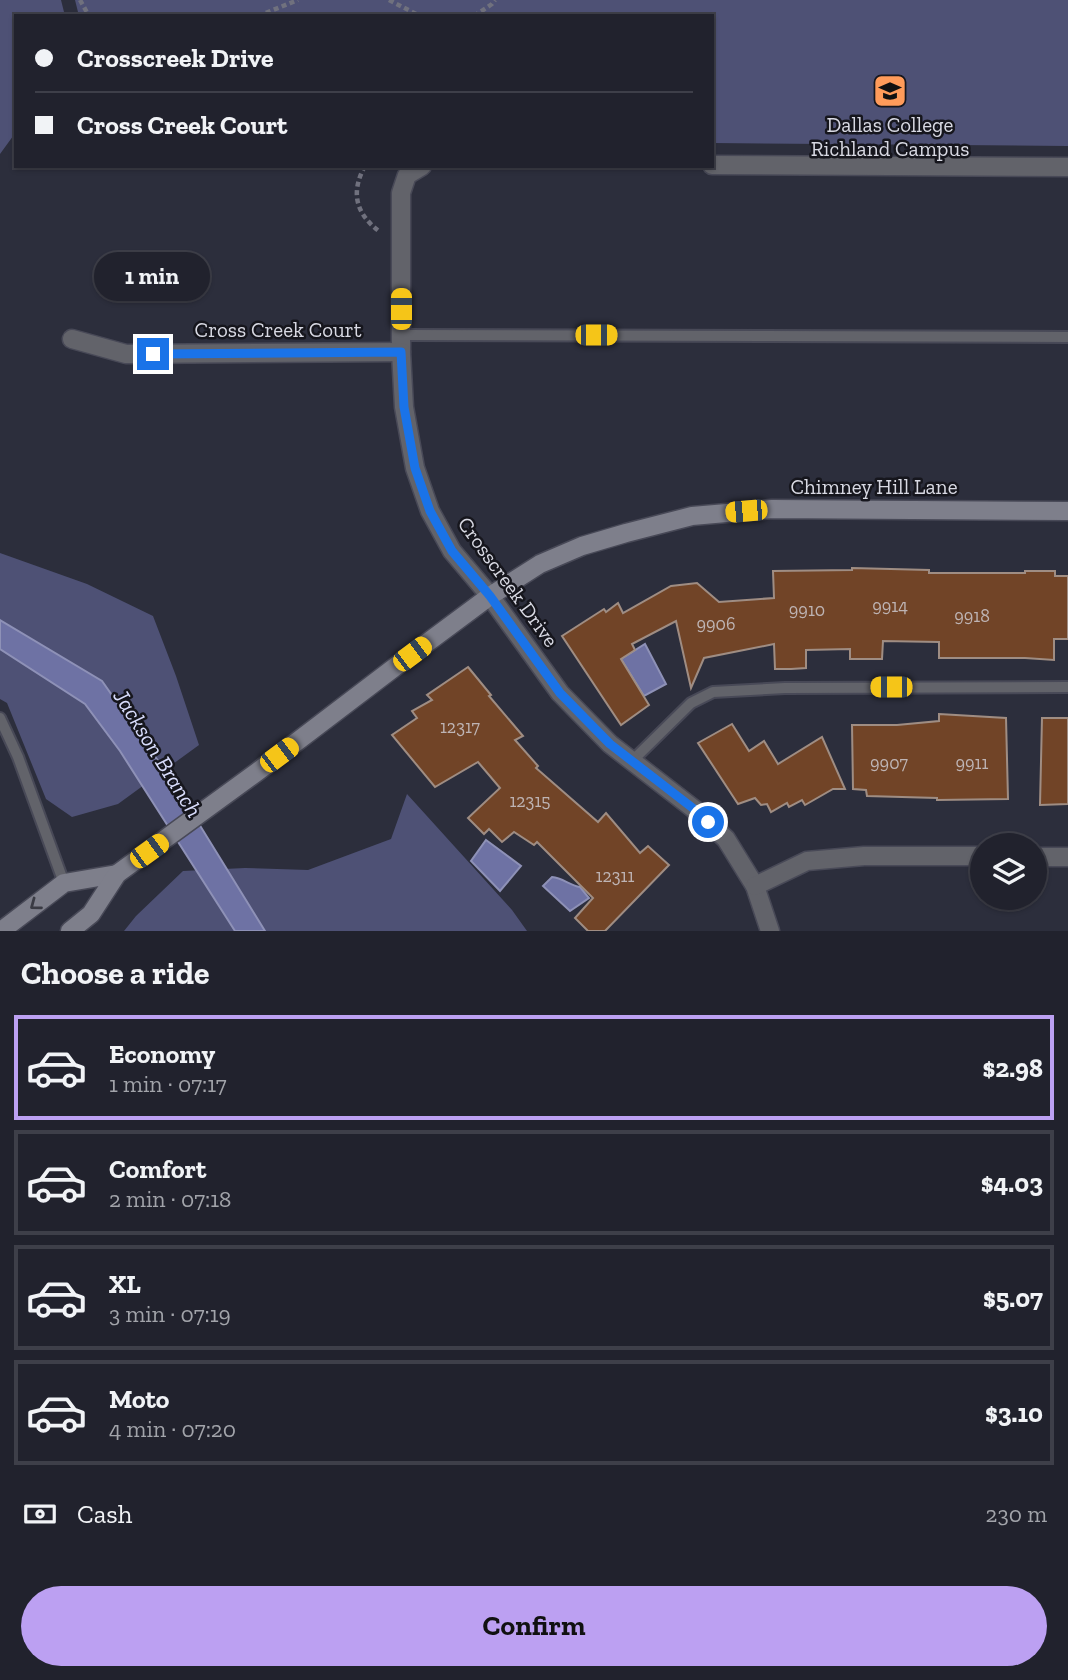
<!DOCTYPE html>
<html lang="en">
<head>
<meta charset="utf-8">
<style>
	:root { --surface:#21222d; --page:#292a35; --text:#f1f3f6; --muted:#a2a4aa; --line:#3e3f49; --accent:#bca0f2 }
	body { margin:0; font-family:"Zilla Slab",serif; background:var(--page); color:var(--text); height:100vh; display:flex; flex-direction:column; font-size:26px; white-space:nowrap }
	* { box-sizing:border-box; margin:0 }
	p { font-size:23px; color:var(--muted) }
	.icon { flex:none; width:38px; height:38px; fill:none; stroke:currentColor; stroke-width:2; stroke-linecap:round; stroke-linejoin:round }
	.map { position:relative; height:931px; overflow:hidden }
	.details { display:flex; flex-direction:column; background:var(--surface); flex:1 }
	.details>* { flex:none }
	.top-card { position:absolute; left:14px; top:14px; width:700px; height:154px; border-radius:0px; box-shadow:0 2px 5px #0004,0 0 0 2px var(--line); display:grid; align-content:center; height:154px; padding:0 21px; background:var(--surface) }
	.fabs { position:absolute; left:970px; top:833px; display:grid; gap:14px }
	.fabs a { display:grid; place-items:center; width:77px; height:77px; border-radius:50%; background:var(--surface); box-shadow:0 2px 5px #0004,0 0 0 2px var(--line); font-size:35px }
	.end { position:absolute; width:32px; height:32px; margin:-16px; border:9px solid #1a73e8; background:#fff; box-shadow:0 0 0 4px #fff }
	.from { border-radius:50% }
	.bubble { position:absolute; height:49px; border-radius:24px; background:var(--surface); box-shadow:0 2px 5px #0004,0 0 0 2px var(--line); font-size:23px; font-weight:700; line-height:49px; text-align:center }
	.car { position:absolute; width:21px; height:42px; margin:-21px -10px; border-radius:9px; box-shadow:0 0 5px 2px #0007; background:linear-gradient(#f5c518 24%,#345 0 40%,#f5c518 0 76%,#345 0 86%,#f5c518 0) }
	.top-card b { display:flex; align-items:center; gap:24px; height:66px; font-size:26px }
	.top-card b+b { border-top:2px solid var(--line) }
	.top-card i { width:18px; height:18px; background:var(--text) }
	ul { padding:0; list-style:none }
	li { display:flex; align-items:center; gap:21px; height:105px; margin:0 14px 10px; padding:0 7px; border:4px solid var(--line); border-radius:0px }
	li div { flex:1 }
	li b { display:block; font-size:26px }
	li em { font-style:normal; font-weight:700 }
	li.on { border-color:var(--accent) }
	li>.icon { width:63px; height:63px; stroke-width:1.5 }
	h2 { padding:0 21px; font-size:32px; line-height:84px }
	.pay { display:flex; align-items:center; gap:18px; height:77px; padding:0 21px; font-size:26px }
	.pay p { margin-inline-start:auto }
	.button { display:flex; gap:14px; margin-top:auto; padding:14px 21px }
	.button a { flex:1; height:80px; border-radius:42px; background:var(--accent); color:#111; font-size:28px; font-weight:700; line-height:80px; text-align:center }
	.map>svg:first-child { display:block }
	.green { fill:#4e5175 }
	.water { fill:#6e72a4; stroke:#8e91b7; stroke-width:2 }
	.building { fill:#714427; stroke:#9f8d83; stroke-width:2 }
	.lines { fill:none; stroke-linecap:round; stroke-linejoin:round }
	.lane-casing { stroke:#484957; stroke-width:14 }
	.street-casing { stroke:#484957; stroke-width:21 }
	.secondary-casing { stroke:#484957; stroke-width:21 }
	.path { stroke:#70717e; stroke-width:4.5; stroke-dasharray:5 3.5; stroke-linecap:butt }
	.lane { stroke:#62636a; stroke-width:10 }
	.street { stroke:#62636a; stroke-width:18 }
	.secondary { stroke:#7e7f8b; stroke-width:18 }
	.oneway { stroke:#3a3b44 }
	.route { stroke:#1a73e8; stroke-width:9 }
	.labels { text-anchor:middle; stroke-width:5; stroke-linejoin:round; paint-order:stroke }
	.number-label { font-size:18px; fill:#beb4b4 }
	.poi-label { font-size:21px; fill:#d8d9e3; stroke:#16161d }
	.street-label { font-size:21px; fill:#d8d9e3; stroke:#16161d }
	.water-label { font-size:23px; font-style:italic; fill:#d9ddfc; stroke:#16161d }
</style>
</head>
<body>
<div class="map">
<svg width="1068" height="931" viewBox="0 0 1068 931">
	<rect width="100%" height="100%" fill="#2c2e3c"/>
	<!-- green -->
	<g class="green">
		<path d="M 0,0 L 61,0 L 65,16 L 16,16 L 16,132 L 0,154 Z"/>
		<path d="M 75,0 L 1068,0 L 1068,146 L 712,143 L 712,16 L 79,16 Z"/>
		<path d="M 0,553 L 87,584 L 153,616 L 176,676 L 199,745 L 118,804 L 72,817 L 46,799 L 7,703 L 0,699 Z"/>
		<path d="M 407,794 L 512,910 L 527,931 L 124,931 L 136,916 L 183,871 L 245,868 L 308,870 L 391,839 Z"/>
	</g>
	<!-- water -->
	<g class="water">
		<path d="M 0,620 L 102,681 L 175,785 L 265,931 L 235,931 L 120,751 L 85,704 L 0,649 Z"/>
		<path d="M 645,644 L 666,684 L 644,696 L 621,659 Z"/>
		<path d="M 486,840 L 521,866 L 500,891 L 471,861 Z"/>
		<path d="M 552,877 C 563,878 569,885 580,887 L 589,898 L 570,911 L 543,886 Z"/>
	</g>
	<!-- building -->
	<g class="building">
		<path d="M 852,568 L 929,570 L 929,573 L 1025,573 L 1025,571 L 1055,571 L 1055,576 L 1068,576 L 1068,639 L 1054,639 L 1054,660 L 1025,658 L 939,658 L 939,642 L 883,641 L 882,659 L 850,659 L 850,649 L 806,650 L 806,668 L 791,669 L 775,669 L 774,644 L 704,658 L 691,688 L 676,621 L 632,644 L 635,650 L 621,659 L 649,705 L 621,725 L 562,636 L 604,609 L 606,612 L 618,603 L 623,613 L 671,586 L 697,583 L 719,602 L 774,598 L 773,571 L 852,570 Z"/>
		<path d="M 468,667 L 491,695 L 489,696 L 523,736 L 515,740 L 538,766 L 536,768 L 598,822 L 606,813 L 640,853 L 648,846 L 669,865 L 605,931 L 588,931 L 575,918 L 593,898 L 537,842 L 534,845 L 514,832 L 502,842 L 489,829 L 484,834 L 468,818 L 500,788 L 478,762 L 435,787 L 392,735 L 417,718 L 412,711 L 432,700 L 427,695 Z"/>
		<path d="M 939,714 L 1006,718 L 1008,799 L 937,800 L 937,798 L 867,796 L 866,790 L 853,789 L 852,725 L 897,725 L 939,721 Z"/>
		<path d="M 1042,718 L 1068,718 L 1068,804 L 1040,805 Z"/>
		<path d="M 732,724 L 749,751 L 764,741 L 778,764 L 822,737 L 845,789 L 833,789 L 805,805 L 802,800 L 789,807 L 787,803 L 771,812 L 767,804 L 761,805 L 755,798 L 738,804 L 698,743 Z"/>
	</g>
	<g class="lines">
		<defs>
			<g id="lane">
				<path d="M 402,335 L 1068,337"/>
				<path d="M 0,718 L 18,757 L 64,883"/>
				<path d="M 632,761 L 691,703 L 713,692 L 785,688 L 1068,687"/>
			</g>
			<g id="street">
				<path d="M 712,165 L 1068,167"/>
				<path d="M 422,166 L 407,175 L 401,193 L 401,352 L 404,407 L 415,468 L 430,511 L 452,551 L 490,596 L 560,693 L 610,744 L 694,809 L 726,839 L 755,886 L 770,931"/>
				<path d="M 72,339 L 126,354 L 401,352"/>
				<path d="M 1034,857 L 1068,857"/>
				<path d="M 755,886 L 807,861 L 864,856 L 982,856"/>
			</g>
			<g id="secondary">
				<path d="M 1,931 L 64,883 L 117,874"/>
				<path d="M 70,931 L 91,914 L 117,874 L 257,772 L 412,654 L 490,596 L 540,564 L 582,546 L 626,533 L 692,516 L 772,509 L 1068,511"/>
			</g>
		</defs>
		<!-- lane casing -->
		<use href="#lane" class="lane-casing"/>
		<!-- street casing -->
		<use href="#street" class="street-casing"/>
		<!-- secondary casing -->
		<use href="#secondary" class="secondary-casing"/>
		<!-- path -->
		<g class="path">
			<path d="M 80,0 L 89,16"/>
			<path d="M 389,0 L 420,16"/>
			<path d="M 258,16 L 298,0"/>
			<path d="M 474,16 L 492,4 L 495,0"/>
			<path d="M 365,166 C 350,193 356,214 380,232"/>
		</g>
		<!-- lane -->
		<use href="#lane" class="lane"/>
		<!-- street -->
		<use href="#street" class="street"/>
		<!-- secondary -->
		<use href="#secondary" class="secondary"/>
	</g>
	<!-- one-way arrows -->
	<defs><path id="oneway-chevron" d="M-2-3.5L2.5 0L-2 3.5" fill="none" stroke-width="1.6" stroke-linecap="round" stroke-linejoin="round" transform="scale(1.75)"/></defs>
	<use class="oneway" href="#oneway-chevron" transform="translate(35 905) rotate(143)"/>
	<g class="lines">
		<!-- route -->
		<path class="route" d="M 153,354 L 401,352 L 404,407 L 415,468 L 430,511 L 452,551 L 490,596 L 560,693 L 610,744 L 694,809 L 708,822"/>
	</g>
	<!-- icons -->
	<defs>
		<symbol id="university-square" viewBox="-11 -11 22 22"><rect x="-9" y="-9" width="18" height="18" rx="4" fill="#ff9b5a" stroke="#16161d"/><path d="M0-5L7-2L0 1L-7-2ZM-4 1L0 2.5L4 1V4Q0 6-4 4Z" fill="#111"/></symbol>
	</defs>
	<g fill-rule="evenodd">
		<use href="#university-square" x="871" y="72" width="38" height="38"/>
	</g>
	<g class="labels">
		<!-- number labels -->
		<g class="number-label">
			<text x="890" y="612">9914</text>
			<text x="807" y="616">9910</text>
			<text x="972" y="622">9918</text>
			<text x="716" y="630">9906</text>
			<text x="460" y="733">12317</text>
			<text x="889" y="769">9907</text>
			<text x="972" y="769">9911</text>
			<text x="530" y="807">12315</text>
			<text x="615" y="882">12311</text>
		</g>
		<!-- poi labels -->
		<g class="poi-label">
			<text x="890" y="132">Dallas College<tspan x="890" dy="24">Richland Campus</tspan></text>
		</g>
		<!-- street labels -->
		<g class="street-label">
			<text x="278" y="337">Cross Creek Court</text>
			<text x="874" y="494">Chimney Hill Lane</text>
			<text transform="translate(508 582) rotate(54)" y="7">Crosscreek Drive</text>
		</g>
		<!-- water labels -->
		<g class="water-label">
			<text transform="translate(158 753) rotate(58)" y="8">Jackson Branch</text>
		</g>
	</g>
</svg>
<div class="fabs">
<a><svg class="icon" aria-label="layers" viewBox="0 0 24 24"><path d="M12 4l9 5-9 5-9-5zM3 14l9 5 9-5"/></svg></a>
</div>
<i class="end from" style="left:708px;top:822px"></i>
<i class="end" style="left:153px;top:354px"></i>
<div class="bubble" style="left:94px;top:252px;width:116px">1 min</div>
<i class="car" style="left:401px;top:309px;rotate:0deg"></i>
<i class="car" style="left:596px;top:335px;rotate:90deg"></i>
<i class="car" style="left:746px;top:511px;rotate:265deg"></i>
<i class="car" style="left:412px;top:654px;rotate:53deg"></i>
<i class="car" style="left:891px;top:687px;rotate:270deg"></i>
<i class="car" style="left:279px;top:755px;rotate:53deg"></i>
<i class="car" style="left:149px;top:851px;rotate:54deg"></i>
<div class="top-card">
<b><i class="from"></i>Crosscreek Drive</b>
<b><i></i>Cross Creek Court</b>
</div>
</div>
<section class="details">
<h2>Choose a ride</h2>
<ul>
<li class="on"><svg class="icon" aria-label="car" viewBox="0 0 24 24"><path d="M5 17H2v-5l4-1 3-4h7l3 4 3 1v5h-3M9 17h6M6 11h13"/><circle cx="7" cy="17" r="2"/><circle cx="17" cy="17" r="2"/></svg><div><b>Economy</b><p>1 min · 07:17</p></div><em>$2.98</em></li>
<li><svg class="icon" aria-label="car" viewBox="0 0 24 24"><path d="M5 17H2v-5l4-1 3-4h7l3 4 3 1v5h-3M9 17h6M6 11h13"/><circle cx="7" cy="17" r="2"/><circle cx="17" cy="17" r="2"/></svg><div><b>Comfort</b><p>2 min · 07:18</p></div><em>$4.03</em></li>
<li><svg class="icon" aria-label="car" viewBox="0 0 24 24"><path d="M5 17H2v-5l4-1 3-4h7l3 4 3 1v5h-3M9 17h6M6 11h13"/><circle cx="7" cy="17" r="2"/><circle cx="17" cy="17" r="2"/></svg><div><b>XL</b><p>3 min · 07:19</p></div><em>$5.07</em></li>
<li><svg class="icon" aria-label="car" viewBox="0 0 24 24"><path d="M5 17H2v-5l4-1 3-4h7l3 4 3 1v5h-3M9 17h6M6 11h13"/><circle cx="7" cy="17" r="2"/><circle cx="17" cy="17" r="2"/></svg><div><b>Moto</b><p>4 min · 07:20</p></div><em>$3.10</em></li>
</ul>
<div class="pay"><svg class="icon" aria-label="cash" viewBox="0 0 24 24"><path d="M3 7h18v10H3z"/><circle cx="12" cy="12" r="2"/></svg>Cash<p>230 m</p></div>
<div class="button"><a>Confirm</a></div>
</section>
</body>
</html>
